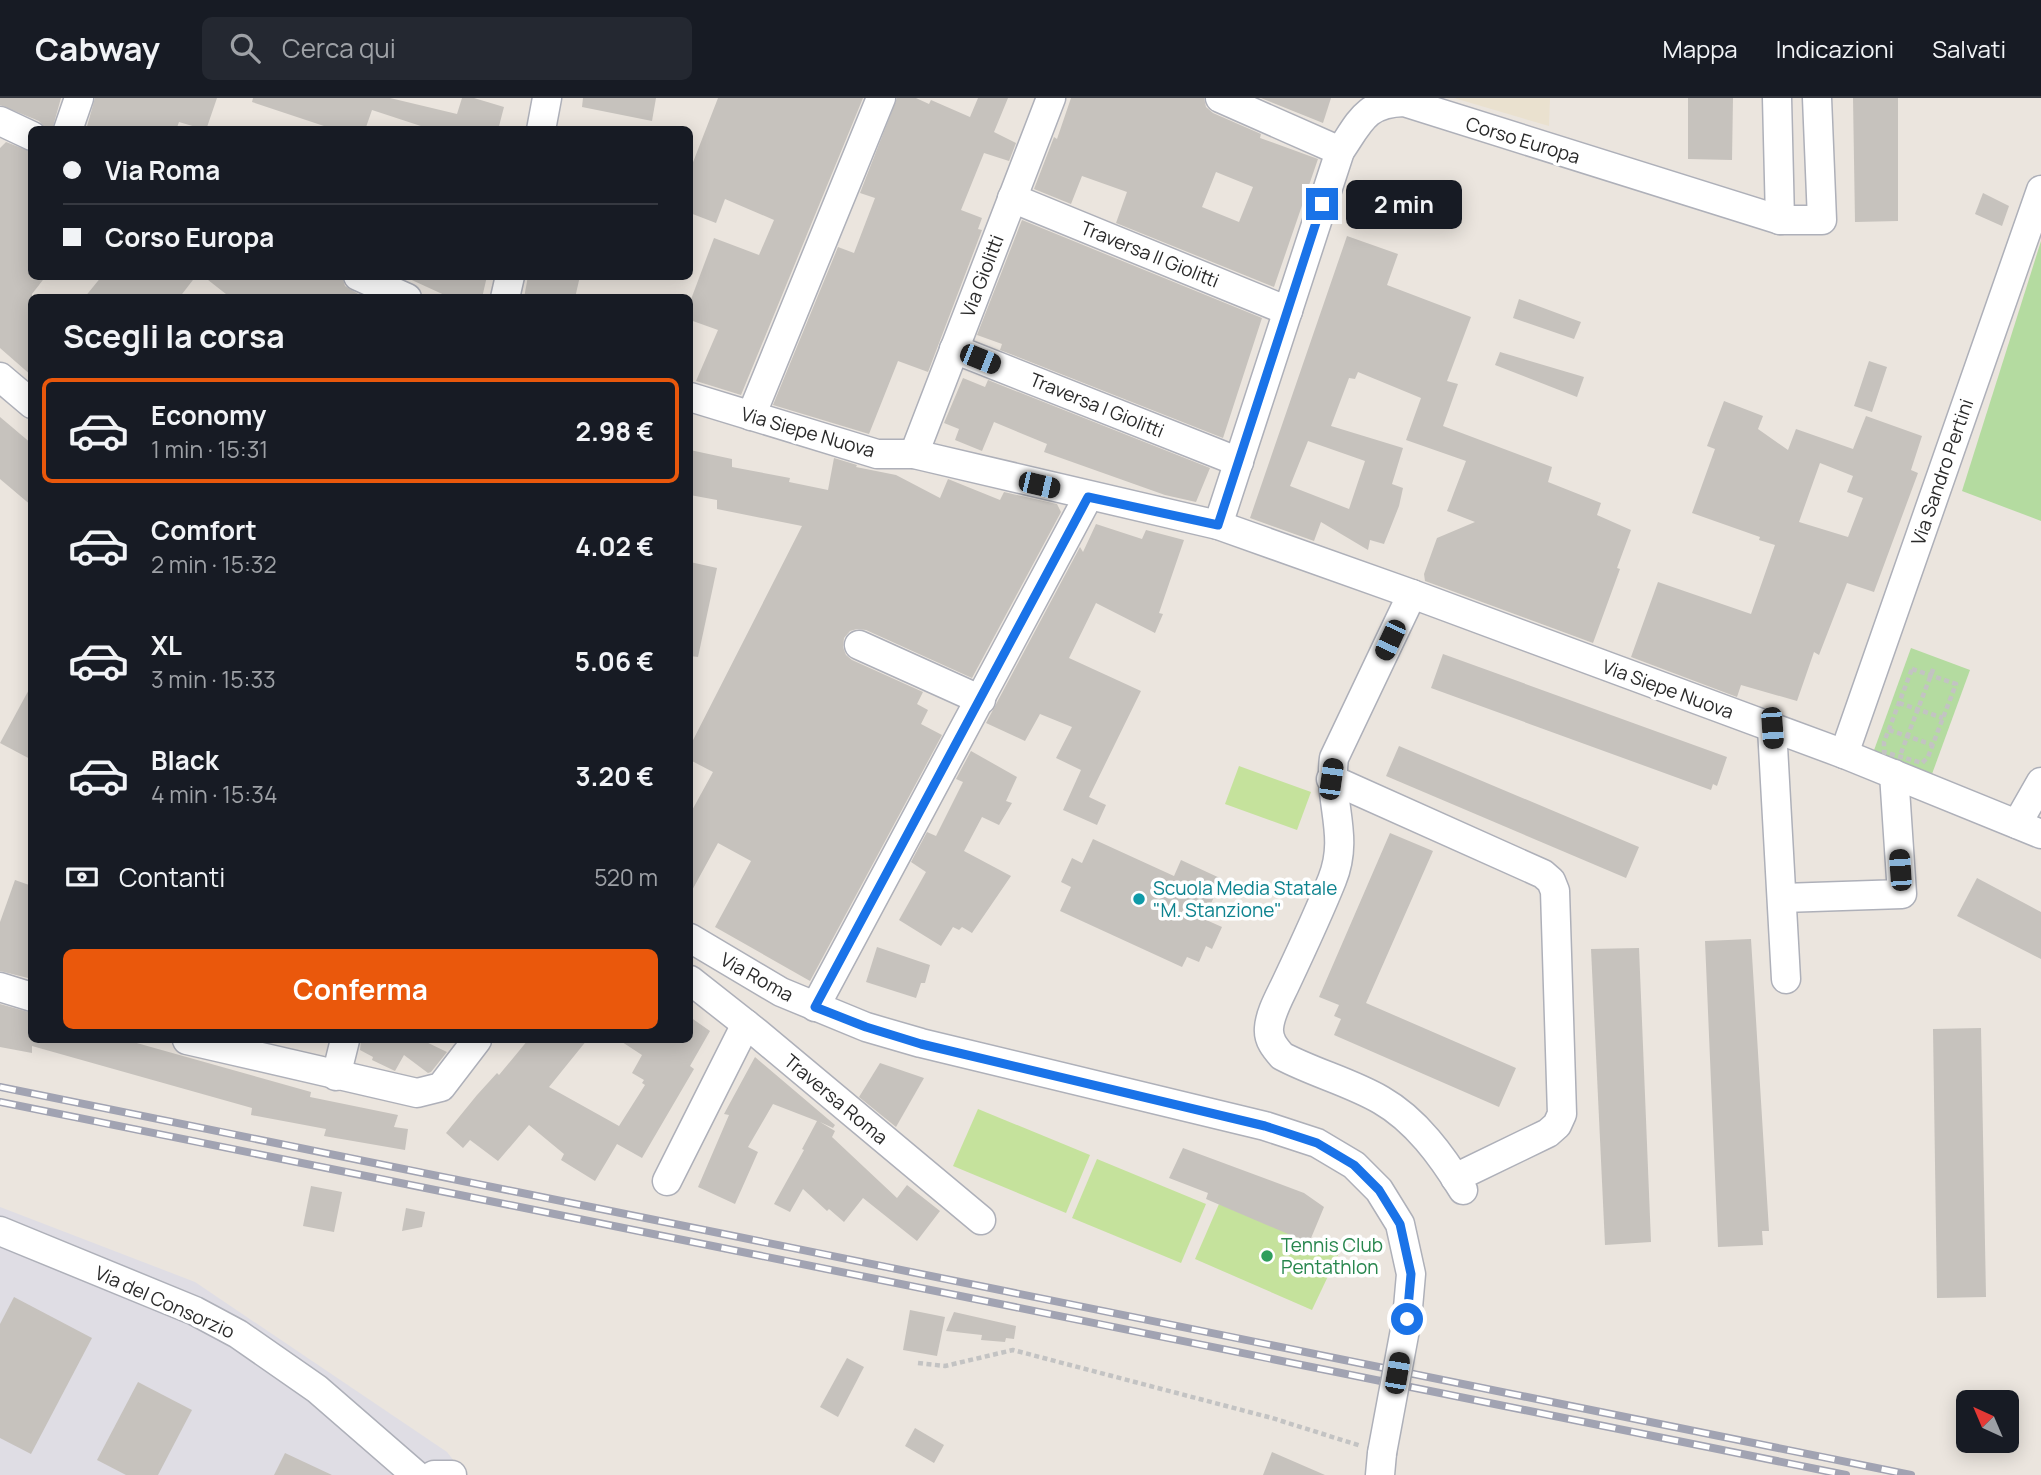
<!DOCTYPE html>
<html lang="it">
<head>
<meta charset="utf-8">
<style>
	:root { --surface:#171b24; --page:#242831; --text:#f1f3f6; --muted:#9ea1a6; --line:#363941; --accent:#ea580c }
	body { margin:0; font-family:Manrope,sans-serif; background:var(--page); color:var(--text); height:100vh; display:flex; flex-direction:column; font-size:26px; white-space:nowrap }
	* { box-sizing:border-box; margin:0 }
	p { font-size:23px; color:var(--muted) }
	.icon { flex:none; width:38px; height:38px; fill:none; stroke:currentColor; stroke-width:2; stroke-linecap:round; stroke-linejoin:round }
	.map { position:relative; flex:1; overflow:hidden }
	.details { position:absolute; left:28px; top:196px; width:665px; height:749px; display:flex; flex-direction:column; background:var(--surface); border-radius:10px; box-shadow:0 4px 18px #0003 }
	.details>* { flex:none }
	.guide { position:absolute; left:28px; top:28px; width:665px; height:154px; border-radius:10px; box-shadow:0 4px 18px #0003; display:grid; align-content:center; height:154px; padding:0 35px; background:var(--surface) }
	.needle { width:46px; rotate:316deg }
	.buttons { position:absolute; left:1956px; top:1292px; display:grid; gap:14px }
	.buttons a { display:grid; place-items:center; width:63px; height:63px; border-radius:10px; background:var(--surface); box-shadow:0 4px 18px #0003; font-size:35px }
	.end { position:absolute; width:32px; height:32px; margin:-16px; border:9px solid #1a73e8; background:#fff; box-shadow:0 0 0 4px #fff }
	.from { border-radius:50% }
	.bubble { position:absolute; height:49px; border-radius:10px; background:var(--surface); box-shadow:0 4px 18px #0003; font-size:23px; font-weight:700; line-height:49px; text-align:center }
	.car { position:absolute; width:21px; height:42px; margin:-21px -10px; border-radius:9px; box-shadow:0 0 5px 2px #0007; background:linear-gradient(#222 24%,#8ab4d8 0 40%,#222 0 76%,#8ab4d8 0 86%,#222 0) }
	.guide b { display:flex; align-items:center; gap:24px; height:66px; font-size:26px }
	.guide b+b { border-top:2px solid var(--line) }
	.guide i { width:18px; height:18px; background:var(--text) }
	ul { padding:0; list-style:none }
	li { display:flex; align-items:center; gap:21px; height:105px; margin:0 14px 10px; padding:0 21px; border:4px solid transparent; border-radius:10px }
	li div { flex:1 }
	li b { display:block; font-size:26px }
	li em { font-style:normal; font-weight:700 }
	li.current { border-color:var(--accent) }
	li>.icon { width:63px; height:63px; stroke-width:1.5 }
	h2 { padding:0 35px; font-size:32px; line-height:84px }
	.pay { display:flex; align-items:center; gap:18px; height:77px; padding:0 35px; font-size:26px }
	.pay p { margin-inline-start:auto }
	.primary-button { display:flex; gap:14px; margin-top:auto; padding:14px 35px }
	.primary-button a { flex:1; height:80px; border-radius:10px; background:var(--accent); color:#fff; font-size:28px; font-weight:700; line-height:80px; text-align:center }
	header { display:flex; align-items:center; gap:42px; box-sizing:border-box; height:98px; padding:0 35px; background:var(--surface); border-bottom:2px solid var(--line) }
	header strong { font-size:33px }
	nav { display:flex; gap:38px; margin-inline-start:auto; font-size:24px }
	.search { width:490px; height:63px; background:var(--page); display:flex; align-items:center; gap:18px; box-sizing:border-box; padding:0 24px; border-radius:10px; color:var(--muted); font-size:26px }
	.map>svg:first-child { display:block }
	.industrial { fill:#dfdde4 }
	.education { fill:#eae1cf }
	.green { fill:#b4dba0 }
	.pitch { fill:#c5e29c }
	.building { fill:#c6c2bd; fill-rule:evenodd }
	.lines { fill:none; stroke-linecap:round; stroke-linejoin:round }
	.minor-casing { stroke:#aeb0b9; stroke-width:31 }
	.path { stroke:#c3c3c3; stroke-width:4.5; stroke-dasharray:5 3.5; stroke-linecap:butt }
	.minor { stroke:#fff; stroke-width:28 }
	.rail-casing { stroke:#a1a3b2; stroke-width:8 }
	.rail { stroke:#fff; stroke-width:5; stroke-dasharray:16; stroke-linecap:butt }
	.minor-bridge-casing { stroke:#aeb0b9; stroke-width:31; stroke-linecap:butt }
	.minor-bridge { stroke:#fff; stroke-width:28 }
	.route { stroke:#1a73e8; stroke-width:9 }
	.culture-dot { fill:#0f9aa8; stroke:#fff; stroke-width:2.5 }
	.leisure-dot { fill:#2e9e5b; stroke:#fff; stroke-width:2.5 }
	.labels { text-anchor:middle; stroke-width:7; stroke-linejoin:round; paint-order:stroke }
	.street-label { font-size:19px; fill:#2a2a2a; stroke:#fff }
	.culture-label { font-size:19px; fill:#0d838f; stroke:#fff; text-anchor:start }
	.leisure-label { font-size:19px; fill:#27864d; stroke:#fff; text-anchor:start }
</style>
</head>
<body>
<header>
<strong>Cabway</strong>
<div class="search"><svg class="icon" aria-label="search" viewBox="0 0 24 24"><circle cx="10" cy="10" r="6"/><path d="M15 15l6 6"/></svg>Cerca qui</div>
<nav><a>Mappa</a><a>Indicazioni</a><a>Salvati</a></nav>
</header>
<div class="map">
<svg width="2041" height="1377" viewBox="0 0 2041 1377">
	<rect width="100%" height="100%" fill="#ebe5de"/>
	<!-- industrial -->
	<path class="industrial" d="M 0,1109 L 195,1184 L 447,1354 L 465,1377 L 0,1377 Z"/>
	<!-- education -->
	<path class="education" d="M 1454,0 L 1550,0 L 1549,28 Z"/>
	<!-- green -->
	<g class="green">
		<path d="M 2041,143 L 2041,423 L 1962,393 Z"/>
		<path d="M 1911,550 L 1970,572 L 1932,676 L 1873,655 Z"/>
	</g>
	<!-- pitch -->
	<g class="pitch">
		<path d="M 1239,668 L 1311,694 L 1297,732 L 1225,706 Z"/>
		<path d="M 978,1011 L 1090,1057 L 1066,1115 L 953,1068 Z"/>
		<path d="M 1097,1061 L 1206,1106 L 1181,1165 L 1072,1120 Z"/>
		<path d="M 1219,1106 L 1339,1155 L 1312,1212 L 1195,1161 Z"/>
	</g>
	<!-- building -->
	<g class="building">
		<path d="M 0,0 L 61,0 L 52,32 L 47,32 L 39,23 L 0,7 Z"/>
		<path d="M 95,0 L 217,0 L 206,32 L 179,24 L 176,32 L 86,32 Z"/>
		<path d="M 253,0 L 390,0 L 457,16 L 462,0 L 474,0 L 504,9 L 498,32 L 433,32 L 372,12 L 365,32 L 336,32 L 252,4 Z"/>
		<path d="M 583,0 L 656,0 L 652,23 L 582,9 Z"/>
		<path d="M 718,0 L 863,0 L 741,297 L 696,283 L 718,232 L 690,222 L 690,204 L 714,140 L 759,157 L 774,122 L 725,101 L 716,125 L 690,115 L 690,72 Z"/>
		<path d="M 897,0 L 916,0 L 929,6 L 931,2 L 970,19 L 978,0 L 1008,0 L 994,34 L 1016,45 L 1009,63 L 984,55 L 961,112 L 982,120 L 978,131 L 982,132 L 928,274 L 898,263 L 869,336 L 773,307 L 838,149 L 854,155 L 875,100 L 860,95 Z"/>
		<path d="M 1071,0 L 1204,0 L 1206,9 L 1213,15 L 1261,36 L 1260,40 L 1318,61 L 1274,189 L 1116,125 L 1127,94 L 1082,78 L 1071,106 L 1034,91 L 1054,39 L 1057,41 ZM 1216,74 L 1253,89 L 1239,124 L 1202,109 Z"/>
		<path d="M 1261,0 L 1331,0 L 1323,25 Z"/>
		<path d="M 1688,0 L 1733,0 L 1732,62 L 1688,61 Z"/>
		<path d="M 1853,0 L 1898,0 L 1898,123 L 1855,124 Z"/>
		<path d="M 6,44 L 32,54 L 32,178 L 46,178 L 32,196 L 32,278 L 0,250 L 0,50 Z"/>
		<path d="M 1983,95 L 2009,108 L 2002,128 L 1975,116 Z"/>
		<path d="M 1022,122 L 1262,220 L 1223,340 L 1000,252 L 1002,246 L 977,237 Z"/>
		<path d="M 1347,138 L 1398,156 L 1387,187 L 1471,219 L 1447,283 L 1458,286 L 1443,328 L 1552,369 L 1548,384 L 1601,405 L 1597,417 L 1631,432 L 1617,470 L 1620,471 L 1593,545 L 1425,483 L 1424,476 L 1437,440 L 1475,424 L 1447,413 L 1466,363 L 1406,342 L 1421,300 L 1358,274 L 1355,281 L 1349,280 L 1331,328 L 1403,350 L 1392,386 L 1403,390 L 1399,408 L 1384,446 L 1370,442 L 1368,452 L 1321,424 L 1314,443 L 1250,420 ZM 1308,343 L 1365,363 L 1349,411 L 1290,388 Z"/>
		<path d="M 102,178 L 196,178 L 179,200 L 84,200 Z"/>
		<path d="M 203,178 L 342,178 L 345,188 L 365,200 L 231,200 Z"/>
		<path d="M 403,178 L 487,178 L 482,200 L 451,200 Z"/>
		<path d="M 528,178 L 580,178 L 575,200 L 524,200 Z"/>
		<path d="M 1519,201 L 1581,224 L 1574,241 L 1513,220 Z"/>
		<path d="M 1500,254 L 1584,279 L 1577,299 L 1495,267 Z"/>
		<path d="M 1869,263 L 1887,269 L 1872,314 L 1854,308 Z"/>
		<path d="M 963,280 L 985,289 L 988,282 L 1210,370 L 1196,404 L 1165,397 L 1044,354 L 1047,346 L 994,324 L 982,353 L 955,342 L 959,331 L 944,325 Z"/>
		<path d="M 1724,303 L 1763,318 L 1758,331 L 1788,352 L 1796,331 L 1853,351 L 1866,318 L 1922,338 L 1911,372 L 1918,375 L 1874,494 L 1847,485 L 1819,557 L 1814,554 L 1797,603 L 1741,587 L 1737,599 L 1631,559 L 1658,484 L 1751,516 L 1775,447 L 1759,442 L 1760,439 L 1692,415 L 1715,351 L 1707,348 ZM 1820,365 L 1853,378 L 1847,394 L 1863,400 L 1848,439 L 1799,424 Z"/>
		<path d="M 0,319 L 32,346 L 32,408 L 0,381 Z"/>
		<path d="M 690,352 L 732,361 L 732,369 L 790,380 L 789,384 L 828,392 L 834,360 L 857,367 L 856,369 L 896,377 L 940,400 L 948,381 L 1000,402 L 1004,394 L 1057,406 L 1061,414 L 972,580 L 866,532 L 857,531 L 850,533 L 844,540 L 843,549 L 846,557 L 852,562 L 923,594 L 917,606 L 928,612 L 921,626 L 942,637 L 810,883 L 715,829 L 751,763 L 718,745 L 690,796 L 690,716 L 713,674 L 690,662 L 690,648 L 802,428 L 717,411 L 717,402 L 690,397 Z"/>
		<path d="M 1096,426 L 1142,441 L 1146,432 L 1184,442 L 1159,515 L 1163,516 L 1155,535 L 1096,505 L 1069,560 L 1141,593 L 1089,699 L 1106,707 L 1097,727 L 1063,712 L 1081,672 L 1056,660 L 1072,629 L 1040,616 L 1025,643 L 986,625 L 1080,449 L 1083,454 Z"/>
		<path d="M 690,464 L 717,470 L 698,559 L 690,558 Z"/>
		<path d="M 1443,556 L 1727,659 L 1717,688 L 1713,686 L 1711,692 L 1431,590 Z"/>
		<path d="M 32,586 L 32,662 L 0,645 Z"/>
		<path d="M 1399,648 L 1639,749 L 1626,780 L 1386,678 Z"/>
		<path d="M 971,653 L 1017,679 L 1006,703 L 1012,705 L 999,727 L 982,719 L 964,753 L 1011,778 L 972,835 L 962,829 L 959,832 L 953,829 L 941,848 L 899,822 L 926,774 L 911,764 L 927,734 L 936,738 L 963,684 L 956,681 Z"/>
		<path d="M 1390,735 L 1433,753 L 1366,905 L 1516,970 L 1499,1009 L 1334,937 L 1341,921 L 1334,918 L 1339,907 L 1319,899 Z"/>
		<path d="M 1093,741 L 1174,778 L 1181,762 L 1222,781 L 1204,821 L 1222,829 L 1212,851 L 1206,848 L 1199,864 L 1187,859 L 1182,869 L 1060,813 L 1071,789 L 1061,784 L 1072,760 L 1082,765 Z"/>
		<path d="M 1977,780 L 2041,814 L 2041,861 L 1957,818 Z"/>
		<path d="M 15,782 L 32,788 L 32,881 L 0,873 L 0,824 Z"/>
		<path d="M 1751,841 L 1769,1133 L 1762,1133 L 1763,1147 L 1718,1149 L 1705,843 Z"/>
		<path d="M 877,849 L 930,867 L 925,885 L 921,885 L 916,900 L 866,884 Z"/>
		<path d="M 1639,850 L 1651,1144 L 1605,1147 L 1591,851 Z"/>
		<path d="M 0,906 L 32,915 L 32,942 L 126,942 L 311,994 L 310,999 L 398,1017 L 394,1029 L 408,1031 L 405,1052 L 324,1038 L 326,1031 L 251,1017 L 252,1010 L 32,948 L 32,955 L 0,949 Z"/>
		<path d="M 690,919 L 710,933 L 690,968 L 694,971 L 642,1060 L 617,1046 L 595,1083 L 561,1062 L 564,1056 L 529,1027 L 498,1063 L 470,1042 L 463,1050 L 446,1035 L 477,997 L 497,975 L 499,977 L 528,942 L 587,942 L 549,989 L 619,1028 L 645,987 L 642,985 L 644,982 L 632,975 L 642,957 L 619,942 L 690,942 Z"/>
		<path d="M 1981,930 L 1986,1199 L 1937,1200 L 1933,931 Z"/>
		<path d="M 361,942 L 422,942 L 447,954 L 431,974 L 428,975 L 404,957 L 395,973 L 372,962 L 373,959 L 360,952 Z"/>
		<path d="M 755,959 L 835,1027 L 833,1030 L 820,1024 L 835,1033 L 832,1039 L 897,1100 L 907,1087 L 940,1113 L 917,1143 L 863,1100 L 844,1124 L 829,1111 L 827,1113 L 803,1091 L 790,1114 L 774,1106 L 804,1052 L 802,1051 L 817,1023 L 773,1006 L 748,1049 L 758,1054 L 735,1106 L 698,1089 L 729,1017 L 724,1016 Z"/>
		<path d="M 880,965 L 924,980 L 896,1029 L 859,999 Z"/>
		<path d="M 1183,1050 L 1304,1095 L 1324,1109 L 1309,1145 L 1206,1101 L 1208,1095 L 1169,1080 Z"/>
		<path d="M 311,1088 L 342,1094 L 334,1134 L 303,1128 Z"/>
		<path d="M 406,1110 L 425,1114 L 422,1129 L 402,1133 Z"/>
		<path d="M 14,1199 L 92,1240 L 31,1356 L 0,1340 L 0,1226 Z"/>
		<path d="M 910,1212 L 945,1219 L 937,1258 L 903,1252 Z"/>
		<path d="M 954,1214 L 1016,1228 L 1014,1241 L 1006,1240 L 1005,1244 L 981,1242 L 982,1237 L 946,1233 Z"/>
		<path d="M 847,1260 L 864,1269 L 838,1319 L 820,1309 Z"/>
		<path d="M 138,1284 L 192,1312 L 158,1377 L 126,1377 L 97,1362 Z"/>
		<path d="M 915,1330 L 944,1347 L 934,1365 L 905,1348 Z"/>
		<path d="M 1272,1354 L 1325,1377 L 1263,1377 Z"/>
		<path d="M 285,1355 L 332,1377 L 274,1377 Z"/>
	</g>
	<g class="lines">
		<defs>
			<g id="minor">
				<path d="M 1220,0 L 1340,53"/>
				<path d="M 1777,0 L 1780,122"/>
				<path d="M 0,23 L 32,38"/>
				<path d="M 68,32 L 79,0"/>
				<path d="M 541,32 L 547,0"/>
				<path d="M 1012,100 L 1288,213"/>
				<path d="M 358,178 L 407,200"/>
				<path d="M 505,200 L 510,178"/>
				<path d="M 954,251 L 1239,364"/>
				<path d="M 0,279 L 32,306"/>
				<path d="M 690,299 L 877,356 L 914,356 L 1218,427 L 1412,496 L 1844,656 L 2041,736"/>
				<path d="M 751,318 L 881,0"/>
				<path d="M 914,356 L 1051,0"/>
				<path d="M 1218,427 L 1340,53 C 1360,24 1365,5 1404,4 L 1780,122 L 1822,122 L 1817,0"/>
				<path d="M 1412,496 L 1334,660 C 1328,704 1350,738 1332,782 C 1318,817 1302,851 1286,885 C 1280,898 1270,915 1269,930 C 1268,942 1275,950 1282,958 C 1314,975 1350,984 1381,1002 C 1416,1022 1442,1058 1463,1092"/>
				<path d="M 859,547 L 981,602"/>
				<path d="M 1772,630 L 1786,881"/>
				<path d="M 1844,656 L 2041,92"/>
				<path d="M 1331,681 L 1543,776 L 1551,783 L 1555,793 L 1562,1016 L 1557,1027 L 1548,1035 L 1455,1080"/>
				<path d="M 2017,726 L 2041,684"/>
				<path d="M 1783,800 L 1902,796 L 1894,676"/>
				<path d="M 690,840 L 781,894 L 866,929 L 921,945 L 1265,1028 L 1317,1045 L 1354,1067 L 1379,1092 L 1400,1126 L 1411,1176 L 1407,1221"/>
				<path d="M 690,882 L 756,934 L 981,1122"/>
				<path d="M 0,889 L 32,899"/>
				<path d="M 815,909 L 1088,399"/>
				<path d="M 187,942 L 417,995 L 441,989 L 477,942"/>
				<path d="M 336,978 L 345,942"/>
				<path d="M 667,1083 L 746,926"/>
				<path d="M 0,1133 L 195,1213 L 238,1236 L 317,1291 L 416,1377"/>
				<path d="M 434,1377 L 452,1377"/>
				<path d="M 1380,1377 L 1382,1355"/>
			</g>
		</defs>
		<!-- minor casing -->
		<use href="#minor" class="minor-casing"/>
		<!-- path -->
		<g class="path">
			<path d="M 1912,571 L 1956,586 L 1928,659 L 1922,665 L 1884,654 L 1884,644 Z"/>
			<path d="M 1899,605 L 1943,620"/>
			<path d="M 1889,632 L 1933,647"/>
			<path d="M 1901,655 L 1934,569"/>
			<path d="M 918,1265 L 945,1268 L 1013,1252 L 1272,1320 L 1361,1348"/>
		</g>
		<!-- minor -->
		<use href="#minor" class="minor"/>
		<defs>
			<g id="rail">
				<path d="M 0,989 L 1911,1377"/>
				<path d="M 0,1004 L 1846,1377"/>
			</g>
		</defs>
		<!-- rail casing -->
		<use href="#rail" class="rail-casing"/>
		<!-- rail -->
		<use href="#rail" class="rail"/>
		<defs>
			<path id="minor-bridge" d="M 1382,1355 L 1407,1221"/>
		</defs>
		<!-- minor-bridge casing -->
		<use href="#minor-bridge" class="minor-bridge-casing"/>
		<!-- minor-bridge -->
		<use href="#minor-bridge" class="minor-bridge"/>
	</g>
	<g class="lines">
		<!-- route -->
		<path class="route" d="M 1322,106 L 1218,427 L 1088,399 L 815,909 L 866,929 L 921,946 L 1265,1028 L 1317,1045 L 1354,1067 L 1379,1092 L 1400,1126 L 1411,1176 L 1407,1221"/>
	</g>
	<!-- markers -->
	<circle class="culture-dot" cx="1139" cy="801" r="7"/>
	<circle class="leisure-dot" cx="1267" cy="1158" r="7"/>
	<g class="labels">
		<!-- street labels -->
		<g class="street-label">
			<text transform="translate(1523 42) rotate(17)" y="7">Corso Europa</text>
			<text transform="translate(1150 156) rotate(22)" y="7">Traversa II Giolitti</text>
			<text transform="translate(982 178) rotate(-69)" y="7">Via Giolitti</text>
			<text transform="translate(1097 307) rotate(22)" y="7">Traversa I Giolitti</text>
			<text transform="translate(808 334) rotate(16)" y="7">Via Siepe Nuova</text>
			<text transform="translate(1942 374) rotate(-71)" y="7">Via Sandro Pertini</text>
			<text transform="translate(1668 591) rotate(20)" y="7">Via Siepe Nuova</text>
			<text transform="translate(757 879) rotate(29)" y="7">Via Roma</text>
			<text transform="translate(836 1001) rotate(40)" y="7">Traversa Roma</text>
			<text transform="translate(165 1204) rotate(24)" y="7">Via del Consorzio</text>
		</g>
		<!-- culture labels -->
		<g class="culture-label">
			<text x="1153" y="797">Scuola Media Statale<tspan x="1153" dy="22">"M. Stanzione"</tspan></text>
		</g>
		<!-- leisure labels -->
		<g class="leisure-label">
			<text x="1281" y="1154">Tennis Club<tspan x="1281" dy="22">Pentathlon</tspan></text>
		</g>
	</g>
</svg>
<div class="buttons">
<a><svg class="needle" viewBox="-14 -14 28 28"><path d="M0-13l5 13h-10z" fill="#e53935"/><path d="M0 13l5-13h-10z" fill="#9ea1a6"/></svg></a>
</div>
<i class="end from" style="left:1407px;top:1221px"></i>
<i class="end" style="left:1322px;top:106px"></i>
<div class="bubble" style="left:1346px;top:82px;width:116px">2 min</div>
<i class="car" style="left:980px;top:261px;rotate:112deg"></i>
<i class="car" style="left:1039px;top:387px;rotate:103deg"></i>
<i class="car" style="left:1390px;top:542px;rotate:205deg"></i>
<i class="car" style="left:1772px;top:630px;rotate:176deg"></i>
<i class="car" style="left:1331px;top:681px;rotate:8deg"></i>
<i class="car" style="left:1900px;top:772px;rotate:356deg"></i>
<i class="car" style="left:1397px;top:1275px;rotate:10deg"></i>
<div class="guide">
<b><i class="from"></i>Via Roma</b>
<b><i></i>Corso Europa</b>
</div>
<section class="details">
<h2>Scegli la corsa</h2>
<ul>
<li class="current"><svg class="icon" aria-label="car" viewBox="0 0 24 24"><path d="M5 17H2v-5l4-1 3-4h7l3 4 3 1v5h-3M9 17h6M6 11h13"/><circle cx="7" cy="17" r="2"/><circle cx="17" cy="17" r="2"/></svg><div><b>Economy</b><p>1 min · 15:31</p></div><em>2.98 €</em></li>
<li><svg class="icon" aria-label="car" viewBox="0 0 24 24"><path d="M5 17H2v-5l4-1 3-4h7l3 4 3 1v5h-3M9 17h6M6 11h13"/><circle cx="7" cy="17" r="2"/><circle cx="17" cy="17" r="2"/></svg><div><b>Comfort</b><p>2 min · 15:32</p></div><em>4.02 €</em></li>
<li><svg class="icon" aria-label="car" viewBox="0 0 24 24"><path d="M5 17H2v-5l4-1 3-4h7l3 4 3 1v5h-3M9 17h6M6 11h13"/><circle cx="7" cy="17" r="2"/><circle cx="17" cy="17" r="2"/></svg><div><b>XL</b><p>3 min · 15:33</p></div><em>5.06 €</em></li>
<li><svg class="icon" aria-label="car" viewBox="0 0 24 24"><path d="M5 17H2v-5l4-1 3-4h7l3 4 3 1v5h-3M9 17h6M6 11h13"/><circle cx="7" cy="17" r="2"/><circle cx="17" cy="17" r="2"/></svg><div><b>Black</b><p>4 min · 15:34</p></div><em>3.20 €</em></li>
</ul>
<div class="pay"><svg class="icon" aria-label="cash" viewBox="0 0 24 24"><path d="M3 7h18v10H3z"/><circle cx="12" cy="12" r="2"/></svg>Contanti<p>520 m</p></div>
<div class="primary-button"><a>Conferma</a></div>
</section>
</div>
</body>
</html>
